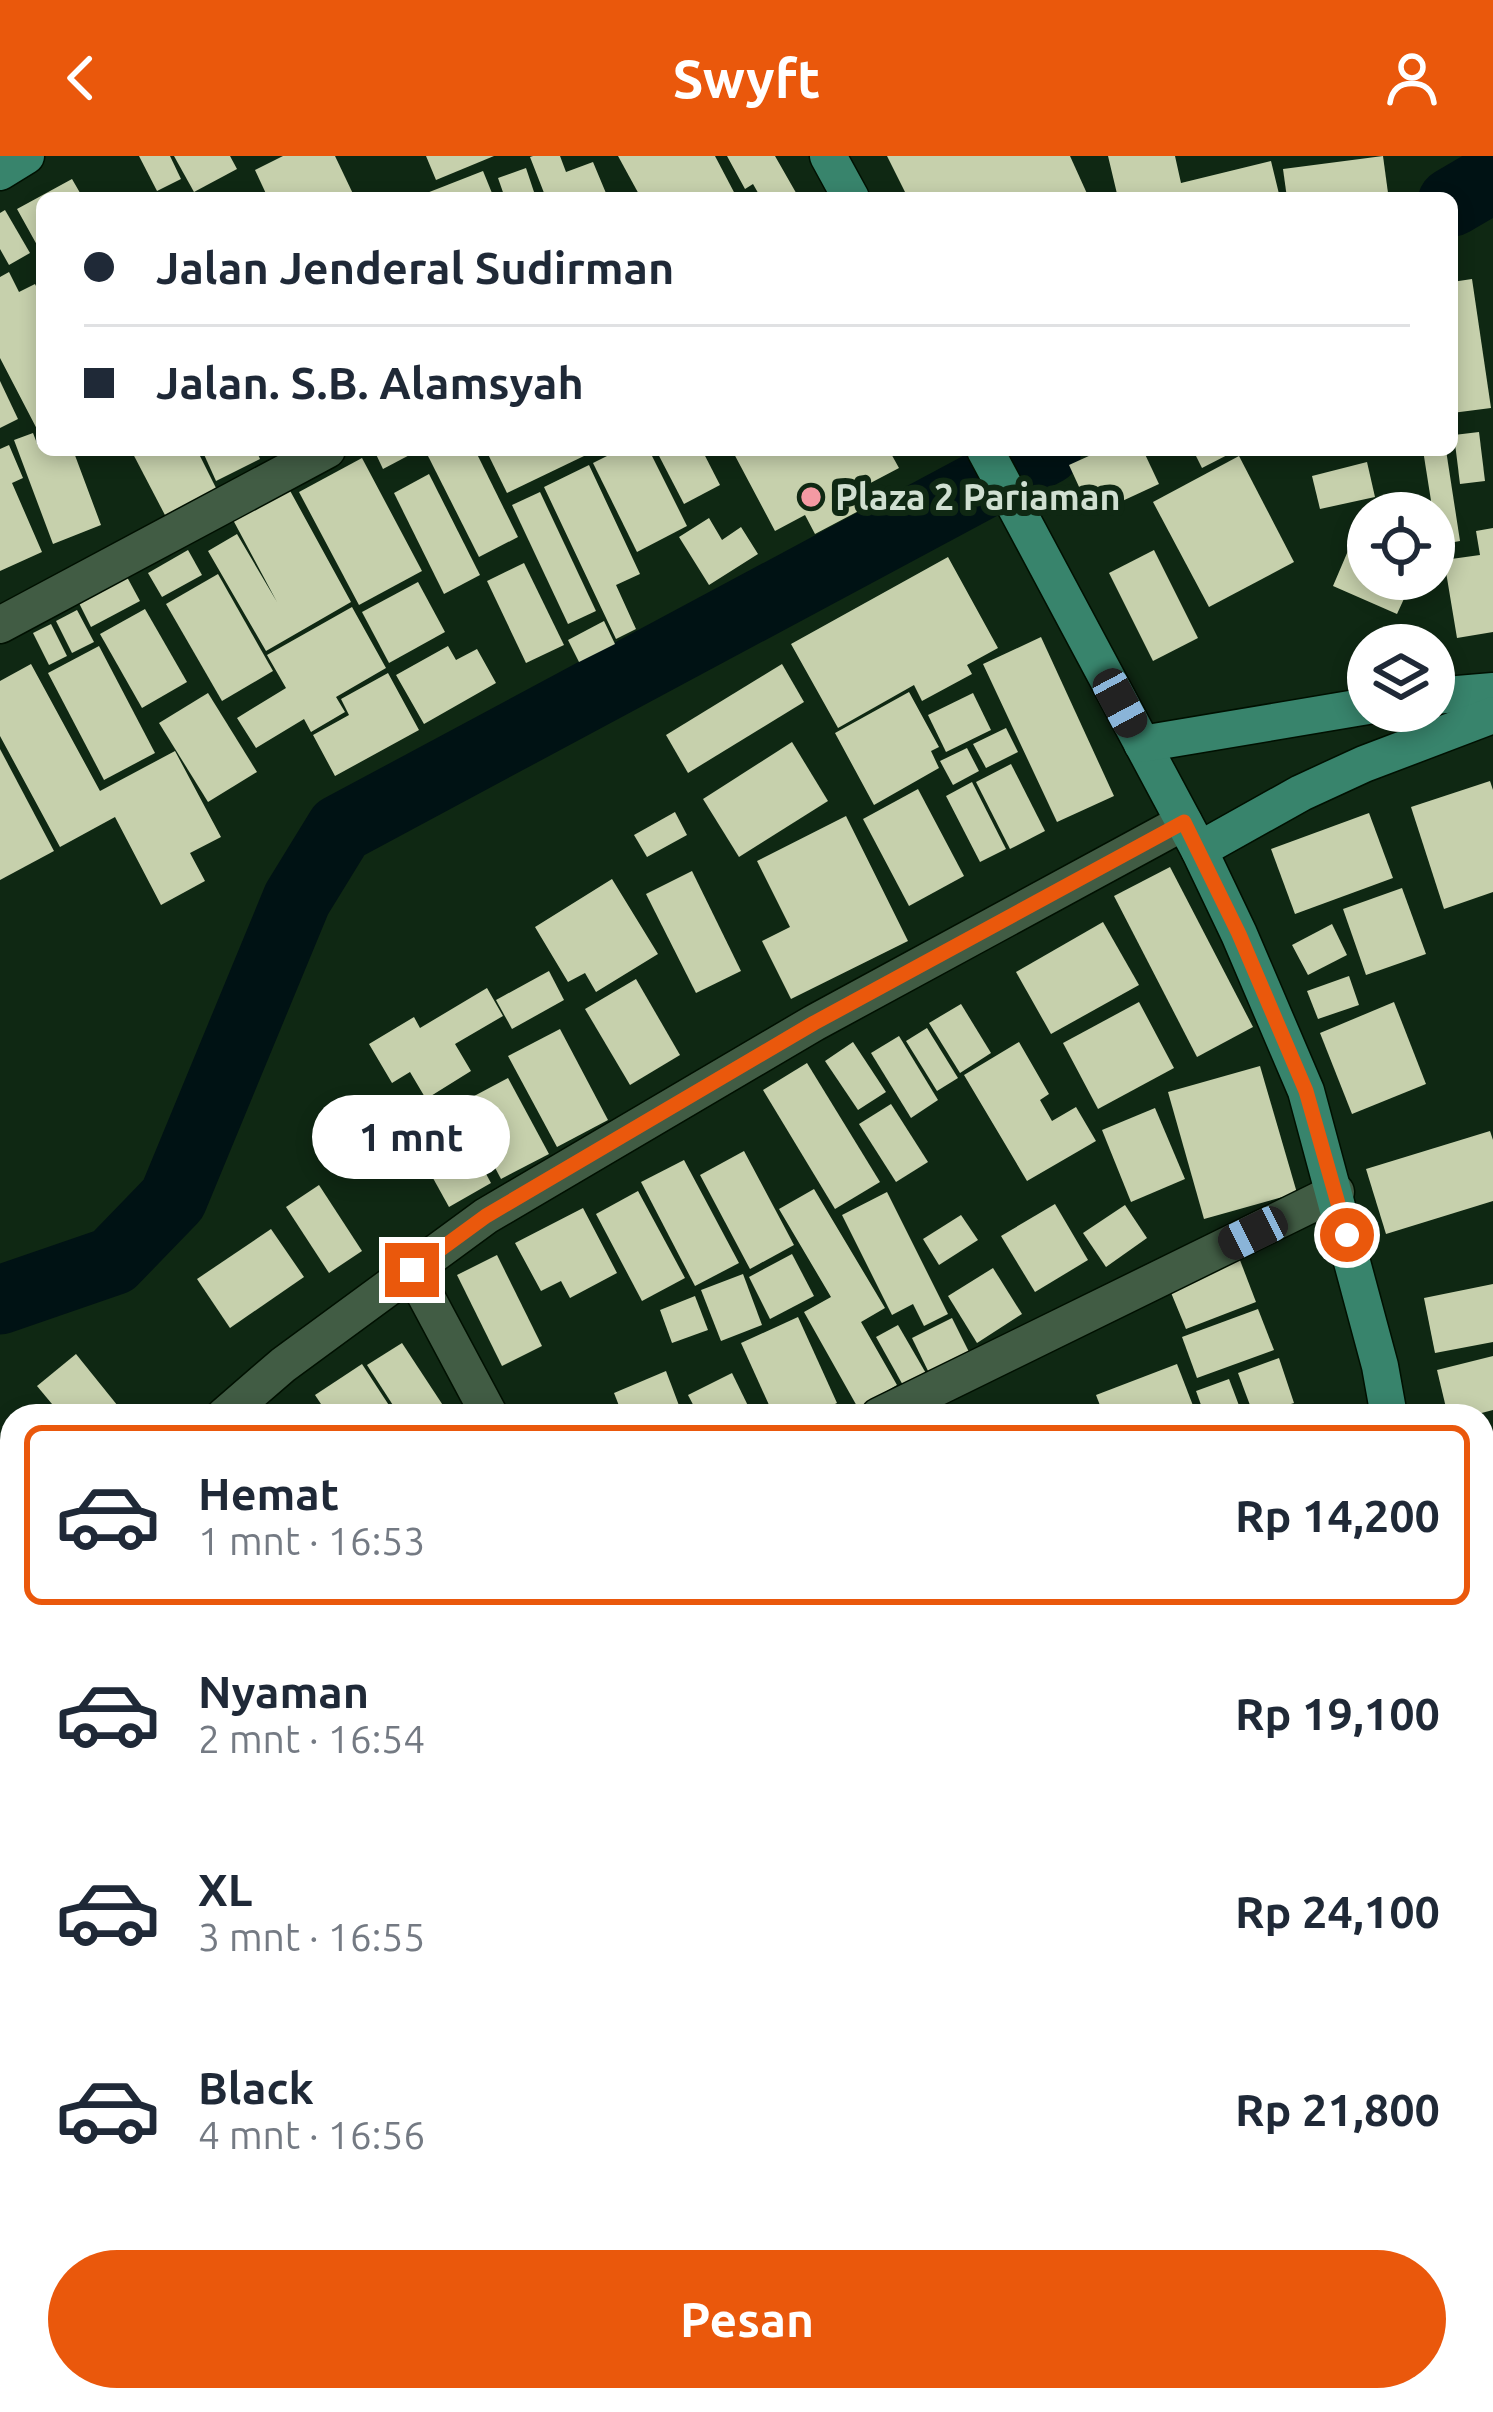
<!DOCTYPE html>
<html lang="id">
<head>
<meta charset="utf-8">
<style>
	:root { --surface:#fff; --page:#f2f2f3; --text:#1f2937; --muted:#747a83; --line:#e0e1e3; --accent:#ea580c }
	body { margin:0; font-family:Ubuntu,sans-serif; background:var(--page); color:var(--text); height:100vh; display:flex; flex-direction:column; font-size:45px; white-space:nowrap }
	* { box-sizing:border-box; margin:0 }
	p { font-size:39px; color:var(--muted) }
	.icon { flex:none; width:66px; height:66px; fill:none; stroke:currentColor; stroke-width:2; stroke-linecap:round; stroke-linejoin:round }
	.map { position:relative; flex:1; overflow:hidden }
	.panel { position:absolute; left:0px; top:1248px; width:1494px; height:1008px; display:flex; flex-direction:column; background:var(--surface); border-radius:36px 36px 0 0; box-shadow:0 6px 18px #0003 }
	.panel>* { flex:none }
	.top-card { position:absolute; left:36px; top:36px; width:1422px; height:264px; border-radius:18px; box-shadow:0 6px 18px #0003; display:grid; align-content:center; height:264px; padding:0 48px; background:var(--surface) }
	.fabs { position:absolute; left:1347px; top:336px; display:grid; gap:24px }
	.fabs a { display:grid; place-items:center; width:108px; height:108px; border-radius:50%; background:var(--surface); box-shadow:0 6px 18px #0003; font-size:60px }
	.end { position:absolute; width:54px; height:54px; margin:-27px; border:15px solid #ea580c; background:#fff; box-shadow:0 0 0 6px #fff }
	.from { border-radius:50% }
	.bubble { position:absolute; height:84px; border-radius:42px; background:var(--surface); box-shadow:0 6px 18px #0003; font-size:39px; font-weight:600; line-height:84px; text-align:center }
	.car { position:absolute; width:36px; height:72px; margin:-36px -18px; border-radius:15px; box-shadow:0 0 9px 3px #0007; background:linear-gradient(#222 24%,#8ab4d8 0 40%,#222 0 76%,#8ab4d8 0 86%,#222 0) }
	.top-card b { display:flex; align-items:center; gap:42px; height:114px; font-size:45px }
	.top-card b+b { border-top:3px solid var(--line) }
	.top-card i { width:30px; height:30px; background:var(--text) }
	ul { padding:21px 0 0; list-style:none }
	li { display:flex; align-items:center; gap:36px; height:180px; margin:0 24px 18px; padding:0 24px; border:6px solid transparent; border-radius:18px }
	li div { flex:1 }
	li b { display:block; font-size:45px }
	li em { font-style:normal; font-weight:600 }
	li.selected { border-color:var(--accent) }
	li>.icon { width:108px; height:108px; stroke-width:1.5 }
	.cta { display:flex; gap:24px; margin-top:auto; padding:24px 48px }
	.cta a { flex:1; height:138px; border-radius:72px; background:var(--accent); color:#fff; font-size:48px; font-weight:600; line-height:138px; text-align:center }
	header { display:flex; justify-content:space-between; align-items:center; height:156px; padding:0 48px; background:var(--accent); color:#fff; font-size:54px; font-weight:600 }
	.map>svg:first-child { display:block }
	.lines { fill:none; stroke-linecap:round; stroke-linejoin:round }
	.river { stroke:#001214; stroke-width:69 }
	.building { fill:#c6d0ac }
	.minor-casing { stroke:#001001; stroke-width:39 }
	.major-casing { stroke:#001001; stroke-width:39 }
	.minor { stroke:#415c44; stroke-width:36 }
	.major { stroke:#38846c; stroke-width:36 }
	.route { stroke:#ea580c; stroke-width:15 }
	.poi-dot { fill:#f49aa3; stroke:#0f2813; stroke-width:4.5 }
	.labels { text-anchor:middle; stroke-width:12; stroke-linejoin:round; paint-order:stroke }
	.poi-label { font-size:36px; font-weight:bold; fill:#d0dfd1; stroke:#0f2813; text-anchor:start }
</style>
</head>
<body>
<header><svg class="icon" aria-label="back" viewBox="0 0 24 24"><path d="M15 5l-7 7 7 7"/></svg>Swyft<svg class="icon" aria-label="person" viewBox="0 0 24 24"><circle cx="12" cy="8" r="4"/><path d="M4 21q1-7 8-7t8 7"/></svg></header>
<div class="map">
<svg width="1493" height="2256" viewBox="0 0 1493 2256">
	<rect width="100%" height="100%" fill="#0f2813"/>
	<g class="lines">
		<!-- river -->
		<g class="river">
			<path d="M 1452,46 L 1493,22"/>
			<path d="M 0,1144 L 113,1105 L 173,1043 L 297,743 L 340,673 L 1047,294"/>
		</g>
	</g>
	<!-- building -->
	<g class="building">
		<path d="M 139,0 L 170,0 L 181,23 L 157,35 Z"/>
		<path d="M 174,0 L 230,0 L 237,13 L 194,36 Z"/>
		<path d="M 283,0 L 335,0 L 355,42 L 268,42 L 255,14 Z"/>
		<path d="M 426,0 L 494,0 L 436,24 Z"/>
		<path d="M 533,0 L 560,0 L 566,16 L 593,6 L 608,42 L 546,42 L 530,1 Z"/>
		<path d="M 618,0 L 715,0 L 736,40 L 641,42 Z"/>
		<path d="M 727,0 L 775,0 L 799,42 L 761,42 L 753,28 L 745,33 Z"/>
		<path d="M 887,0 L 1070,0 L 1089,42 L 908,42 Z"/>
		<path d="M 1108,0 L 1175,0 L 1181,27 L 1271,5 L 1280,42 L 1118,42 Z"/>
		<path d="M 1383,0 L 1388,37 L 1354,42 L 1287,42 L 1283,13 Z"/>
		<path d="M 526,12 L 536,42 L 505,42 L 498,22 Z"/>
		<path d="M 483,15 L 494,42 L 414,42 Z"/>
		<path d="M 72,23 L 83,42 L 42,42 L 42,98 L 17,53 Z"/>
		<path d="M 5,54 L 30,97 L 9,109 L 0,93 L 0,57 Z"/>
		<path d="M 9,116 L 19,136 L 35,128 L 42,142 L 42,275 L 39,277 L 0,202 L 0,121 Z"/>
		<path d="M 1472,123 L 1491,252 L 1452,257 L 1452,126 Z"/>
		<path d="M 0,225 L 18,263 L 0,272 Z"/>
		<path d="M 1479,276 L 1485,325 L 1460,328 L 1454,279 Z"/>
		<path d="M 33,277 L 38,290 L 42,288 L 42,294 L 73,294 L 101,369 L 53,388 L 14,284 Z"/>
		<path d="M 9,289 L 23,322 L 12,327 L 42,396 L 0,415 L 0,293 Z"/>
		<path d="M 131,294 L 197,294 L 217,334 L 166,361 Z"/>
		<path d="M 202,294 L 256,294 L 260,303 L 216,325 Z"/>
		<path d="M 374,294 L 419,294 L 383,313 Z"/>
		<path d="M 425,294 L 475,294 L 518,381 L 479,401 Z"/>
		<path d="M 486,294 L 581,294 L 584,300 L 507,337 Z"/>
		<path d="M 619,294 L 649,294 L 687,370 L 637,396 L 593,307 Z"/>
		<path d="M 656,294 L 702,294 L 720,329 L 684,348 Z"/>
		<path d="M 732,294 L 889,294 L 899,312 L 861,332 L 870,349 L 815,378 L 805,359 L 775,375 Z"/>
		<path d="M 1102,294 L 1143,294 L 1159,328 L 1092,359 L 1069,309 Z"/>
		<path d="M 1193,294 L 1237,294 L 1202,312 Z"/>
		<path d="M 1423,294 L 1446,294 L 1460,385 L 1438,389 Z"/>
		<path d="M 1239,300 L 1294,406 L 1209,451 L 1153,346 Z"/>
		<path d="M 362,302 L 422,415 L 359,449 L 299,336 Z"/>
		<path d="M 1367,306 L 1375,341 L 1320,353 L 1312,320 Z"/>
		<path d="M 589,309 L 640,418 L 616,429 L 636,473 L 616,483 L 544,331 Z"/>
		<path d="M 429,318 L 480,419 L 444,438 L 394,337 Z"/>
		<path d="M 288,331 L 351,446 L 266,495 L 208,395 L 237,378 L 277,446 L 232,362 Z"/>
		<path d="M 540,336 L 596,455 L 568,468 L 512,349 Z"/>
		<path d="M 1368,348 L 1368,423 L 1413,423 L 1397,458 L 1333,430 Z"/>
		<path d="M 709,362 L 722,384 L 741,371 L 758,398 L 709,429 L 679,381 Z"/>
		<path d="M 1493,372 L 1493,476 L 1457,482 L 1444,404 L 1480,399 L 1476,375 Z"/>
		<path d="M 188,394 L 202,419 L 162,441 L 148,417 Z"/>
		<path d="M 1154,394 L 1198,482 L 1153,505 L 1109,417 Z"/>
		<path d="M 948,401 L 998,492 L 967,509 L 972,518 L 922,545 L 914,529 L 838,572 L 791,488 Z"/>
		<path d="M 524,407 L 564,489 L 526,507 L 487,425 Z"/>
		<path d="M 218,418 L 273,515 L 222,545 L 166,448 Z"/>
		<path d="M 127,421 L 140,445 L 91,471 L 79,447 Z"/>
		<path d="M 418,426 L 445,476 L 389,507 L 362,456 Z"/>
		<path d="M 352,451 L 386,512 L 336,541 L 345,556 L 311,576 L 304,563 L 256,592 L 237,562 L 286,532 L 267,499 Z"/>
		<path d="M 145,453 L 187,526 L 142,552 L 100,478 Z"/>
		<path d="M 77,454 L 94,486 L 72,497 L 56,465 Z"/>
		<path d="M 604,465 L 615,488 L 579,506 L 568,484 Z"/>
		<path d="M 51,468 L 67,500 L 49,509 L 33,477 Z"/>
		<path d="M 1041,481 L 1114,640 L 1057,666 L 983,508 Z"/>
		<path d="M 99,490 L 155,597 L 104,624 L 48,517 Z"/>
		<path d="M 448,490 L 456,504 L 477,493 L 496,527 L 424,568 L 396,519 Z"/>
		<path d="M 31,508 L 100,635 L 175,595 L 221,681 L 190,697 L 205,725 L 161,749 L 115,661 L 60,691 L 0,580 L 0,525 Z"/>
		<path d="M 782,508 L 804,546 L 688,617 L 666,579 Z"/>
		<path d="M 388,517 L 419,574 L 335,620 L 313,579 L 349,559 L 341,543 Z"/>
		<path d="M 909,536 L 939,591 L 931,595 L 939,612 L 874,649 L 835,577 Z"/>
		<path d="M 208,537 L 257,616 L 208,646 L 159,567 Z"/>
		<path d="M 973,537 L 991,574 L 946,596 L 928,559 Z"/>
		<path d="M 1006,572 L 1018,596 L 986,612 L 973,588 Z"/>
		<path d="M 792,586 L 828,645 L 739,701 L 703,643 Z"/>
		<path d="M 967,592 L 979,615 L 953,629 L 940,605 Z"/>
		<path d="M 0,593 L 54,695 L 0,724 Z"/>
		<path d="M 1011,608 L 1045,675 L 1010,693 L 976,626 Z"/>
		<path d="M 1490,625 L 1493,634 L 1493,736 L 1444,753 L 1411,651 Z"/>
		<path d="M 972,626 L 1006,693 L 980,706 L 946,640 Z"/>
		<path d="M 918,633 L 964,720 L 909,750 L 863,663 Z"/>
		<path d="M 675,656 L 687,679 L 647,701 L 634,679 Z"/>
		<path d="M 1369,657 L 1393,722 L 1295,758 L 1271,693 Z"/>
		<path d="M 846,660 L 908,785 L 791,843 L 762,785 L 790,771 L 757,705 Z"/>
		<path d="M 1170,711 L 1253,871 L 1197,901 L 1114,740 Z"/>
		<path d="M 692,715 L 741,815 L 696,837 L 646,738 Z"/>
		<path d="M 612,723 L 658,798 L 596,836 L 585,817 L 568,826 L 535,771 Z"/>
		<path d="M 1402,732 L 1426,798 L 1366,819 L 1343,753 Z"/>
		<path d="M 1103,766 L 1139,829 L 1051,878 L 1016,816 Z"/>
		<path d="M 1332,768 L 1347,799 L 1308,819 L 1292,789 Z"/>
		<path d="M 549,815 L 564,844 L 512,873 L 496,844 Z"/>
		<path d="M 1349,820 L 1359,849 L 1318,863 L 1307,835 Z"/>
		<path d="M 636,823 L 680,899 L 630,929 L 585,853 Z"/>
		<path d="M 487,832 L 503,860 L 455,888 L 471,915 L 426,943 L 410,916 L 392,927 L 369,888 L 414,861 L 420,872 Z"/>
		<path d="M 1139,846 L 1174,912 L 1098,953 L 1063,887 Z"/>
		<path d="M 1394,846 L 1426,928 L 1352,958 L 1320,877 Z"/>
		<path d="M 961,848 L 991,897 L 960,917 L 929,867 Z"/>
		<path d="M 927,872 L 958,922 L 937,935 L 906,885 Z"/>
		<path d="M 560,873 L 608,964 L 557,991 L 508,900 Z"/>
		<path d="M 899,880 L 938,944 L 911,962 L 871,897 Z"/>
		<path d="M 853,886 L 886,936 L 858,954 L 825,905 Z"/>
		<path d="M 1019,886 L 1049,938 L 1040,944 L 1052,965 L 1076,951 L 1096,985 L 1027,1025 L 964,919 Z"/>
		<path d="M 807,907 L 880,1026 L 835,1053 L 763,934 Z"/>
		<path d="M 1260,910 L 1297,1037 L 1204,1063 L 1168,936 Z"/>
		<path d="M 508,922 L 549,998 L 501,1023 L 461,947 Z"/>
		<path d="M 891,948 L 928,1006 L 896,1026 L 859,968 Z"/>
		<path d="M 1155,952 L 1185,1023 L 1131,1046 L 1102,974 Z"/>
		<path d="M 451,953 L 491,1027 L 449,1051 L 408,977 Z"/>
		<path d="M 1490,975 L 1493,984 L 1493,1045 L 1386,1078 L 1366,1013 Z"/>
		<path d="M 744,995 L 794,1089 L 750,1113 L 700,1019 Z"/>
		<path d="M 684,1004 L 739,1107 L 695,1130 L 641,1026 Z"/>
		<path d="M 319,1029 L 362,1095 L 329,1117 L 286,1051 Z"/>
		<path d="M 814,1033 L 885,1152 L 861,1166 L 897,1229 L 858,1252 L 804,1156 L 831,1141 L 779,1053 Z"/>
		<path d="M 638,1035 L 685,1122 L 642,1145 L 596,1058 Z"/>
		<path d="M 887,1036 L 948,1158 L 924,1170 L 913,1148 L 892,1159 L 842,1059 Z"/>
		<path d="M 1055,1048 L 1088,1104 L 1035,1136 L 1001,1080 Z"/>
		<path d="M 1125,1049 L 1147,1082 L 1106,1111 L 1083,1077 Z"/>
		<path d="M 583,1052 L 617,1117 L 570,1142 L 561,1125 L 541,1135 L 515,1087 Z"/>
		<path d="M 961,1059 L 978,1084 L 939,1109 L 923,1083 Z"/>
		<path d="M 271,1073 L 304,1121 L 230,1172 L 197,1123 Z"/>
		<path d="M 792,1098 L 814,1140 L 770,1163 L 749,1121 Z"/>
		<path d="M 497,1099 L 542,1190 L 502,1210 L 457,1119 Z"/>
		<path d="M 1238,1099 L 1256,1146 L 1186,1173 L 1167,1127 Z"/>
		<path d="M 993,1112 L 1022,1158 L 977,1187 L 948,1140 Z"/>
		<path d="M 743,1118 L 762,1169 L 721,1185 L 701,1134 Z"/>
		<path d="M 1493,1128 L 1493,1186 L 1435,1197 L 1424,1142 Z"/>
		<path d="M 695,1140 L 708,1174 L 672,1187 L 660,1154 Z"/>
		<path d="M 1258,1153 L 1274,1194 L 1197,1222 L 1182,1181 Z"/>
		<path d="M 798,1161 L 837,1247 L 810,1260 L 774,1260 L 741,1187 Z"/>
		<path d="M 952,1162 L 971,1200 L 931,1221 L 912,1182 Z"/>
		<path d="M 898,1169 L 927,1219 L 904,1231 L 876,1181 Z"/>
		<path d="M 402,1187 L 450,1260 L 400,1260 L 367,1209 Z"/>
		<path d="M 76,1198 L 126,1260 L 62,1260 L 37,1230 Z"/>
		<path d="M 1493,1200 L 1493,1254 L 1470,1260 L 1448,1260 L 1437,1214 Z"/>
		<path d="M 1279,1202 L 1294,1247 L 1254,1260 L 1238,1217 Z"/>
		<path d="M 362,1208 L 396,1260 L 329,1260 L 315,1239 Z"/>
		<path d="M 1177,1208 L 1197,1260 L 1104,1260 L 1096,1239 Z"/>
		<path d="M 666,1215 L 683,1260 L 623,1260 L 614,1237 Z"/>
		<path d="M 732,1217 L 753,1260 L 699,1260 L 688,1239 Z"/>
		<path d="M 1229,1223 L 1243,1260 L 1205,1260 L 1196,1235 Z"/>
		<path d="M 0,1303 L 12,1306 L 12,1330 L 2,1374 Z"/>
		<path d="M 12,1527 L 12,1610 L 0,1591 L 0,1535 Z"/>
		<path d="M 7,1733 L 12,1740 L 12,1806 L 4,1811 L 0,1805 L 0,1738 Z"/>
		<path d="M 0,1919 L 12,1935 L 12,2011 L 0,2020 Z"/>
		<path d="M 12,2066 L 12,2208 L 0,2188 L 0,2073 Z"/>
		<path d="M 278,2244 L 308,2244 L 317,2256 L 262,2256 Z"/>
		<path d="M 1212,2244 L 1342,2244 L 1344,2256 L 1214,2256 Z"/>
	</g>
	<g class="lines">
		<defs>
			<g id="minor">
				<path d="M 0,469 L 327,294"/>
				<path d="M 412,1114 L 490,1260"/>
				<path d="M 224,1260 L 283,1209 L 486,1060 L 814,867 L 1184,666"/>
				<path d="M 879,1260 L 1336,1036"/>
				<path d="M 0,1459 L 12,1448"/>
				<path d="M 0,1652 L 12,1669"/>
				<path d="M 0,2040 L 12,2038"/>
				<path d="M 335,2244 L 340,2256"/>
			</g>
			<g id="major">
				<path d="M 828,0 L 851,42"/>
				<path d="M 0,16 L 26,0"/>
				<path d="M 985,294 L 1199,694 L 1239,778 L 1306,935 L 1380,1210 L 1389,1260"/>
				<path d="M 1434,540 L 1493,535"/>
				<path d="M 1142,588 L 1368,550"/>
				<path d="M 1199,694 L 1301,637 L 1364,608 L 1493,559"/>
				<path d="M 1482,1924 L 1493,2094"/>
			</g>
		</defs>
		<!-- minor casing -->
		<use href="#minor" class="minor-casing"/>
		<!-- major casing -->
		<use href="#major" class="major-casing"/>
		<!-- minor -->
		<use href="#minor" class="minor"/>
		<!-- major -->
		<use href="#major" class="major"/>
	</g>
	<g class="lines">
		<!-- route -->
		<path class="route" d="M 412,1114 L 486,1060 L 814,867 L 1184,666 L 1239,778 L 1306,935 L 1347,1079"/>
	</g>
	<!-- markers -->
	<circle class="poi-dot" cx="811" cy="341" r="12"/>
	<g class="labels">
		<!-- poi labels -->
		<g class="poi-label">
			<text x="835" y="354">Plaza 2 Pariaman</text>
		</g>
	</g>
</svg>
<div class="fabs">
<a><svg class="icon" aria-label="locate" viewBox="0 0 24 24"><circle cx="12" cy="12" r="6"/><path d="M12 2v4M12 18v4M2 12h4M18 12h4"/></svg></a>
<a><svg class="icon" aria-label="layers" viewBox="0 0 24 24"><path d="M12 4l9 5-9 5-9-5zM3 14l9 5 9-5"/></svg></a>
</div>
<i class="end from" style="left:1347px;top:1079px"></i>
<i class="end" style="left:412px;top:1114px"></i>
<div class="bubble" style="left:312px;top:939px;width:198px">1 mnt</div>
<i class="car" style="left:1120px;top:547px;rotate:152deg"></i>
<i class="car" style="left:1253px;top:1077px;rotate:244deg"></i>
<div class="top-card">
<b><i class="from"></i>Jalan Jenderal Sudirman</b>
<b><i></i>Jalan. S.B. Alamsyah</b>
</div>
<section class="panel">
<ul>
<li class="selected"><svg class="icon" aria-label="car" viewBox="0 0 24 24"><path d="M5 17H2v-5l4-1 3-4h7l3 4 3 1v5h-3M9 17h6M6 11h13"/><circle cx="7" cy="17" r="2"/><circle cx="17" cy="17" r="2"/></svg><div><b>Hemat</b><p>1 mnt · 16:53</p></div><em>Rp 14,200</em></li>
<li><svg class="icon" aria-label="car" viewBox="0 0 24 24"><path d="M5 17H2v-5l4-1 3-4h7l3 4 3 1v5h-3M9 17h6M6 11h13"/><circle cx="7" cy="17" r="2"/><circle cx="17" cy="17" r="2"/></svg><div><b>Nyaman</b><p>2 mnt · 16:54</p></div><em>Rp 19,100</em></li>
<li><svg class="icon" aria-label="car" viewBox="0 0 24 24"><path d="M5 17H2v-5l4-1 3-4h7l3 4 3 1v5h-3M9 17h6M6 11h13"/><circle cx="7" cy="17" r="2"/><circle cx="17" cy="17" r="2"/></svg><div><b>XL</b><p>3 mnt · 16:55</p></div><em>Rp 24,100</em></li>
<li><svg class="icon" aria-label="car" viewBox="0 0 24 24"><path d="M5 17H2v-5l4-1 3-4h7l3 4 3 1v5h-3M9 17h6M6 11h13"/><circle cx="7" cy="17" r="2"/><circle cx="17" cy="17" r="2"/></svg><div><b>Black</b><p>4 mnt · 16:56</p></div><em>Rp 21,800</em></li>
</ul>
<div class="cta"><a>Pesan</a></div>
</section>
</div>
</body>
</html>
